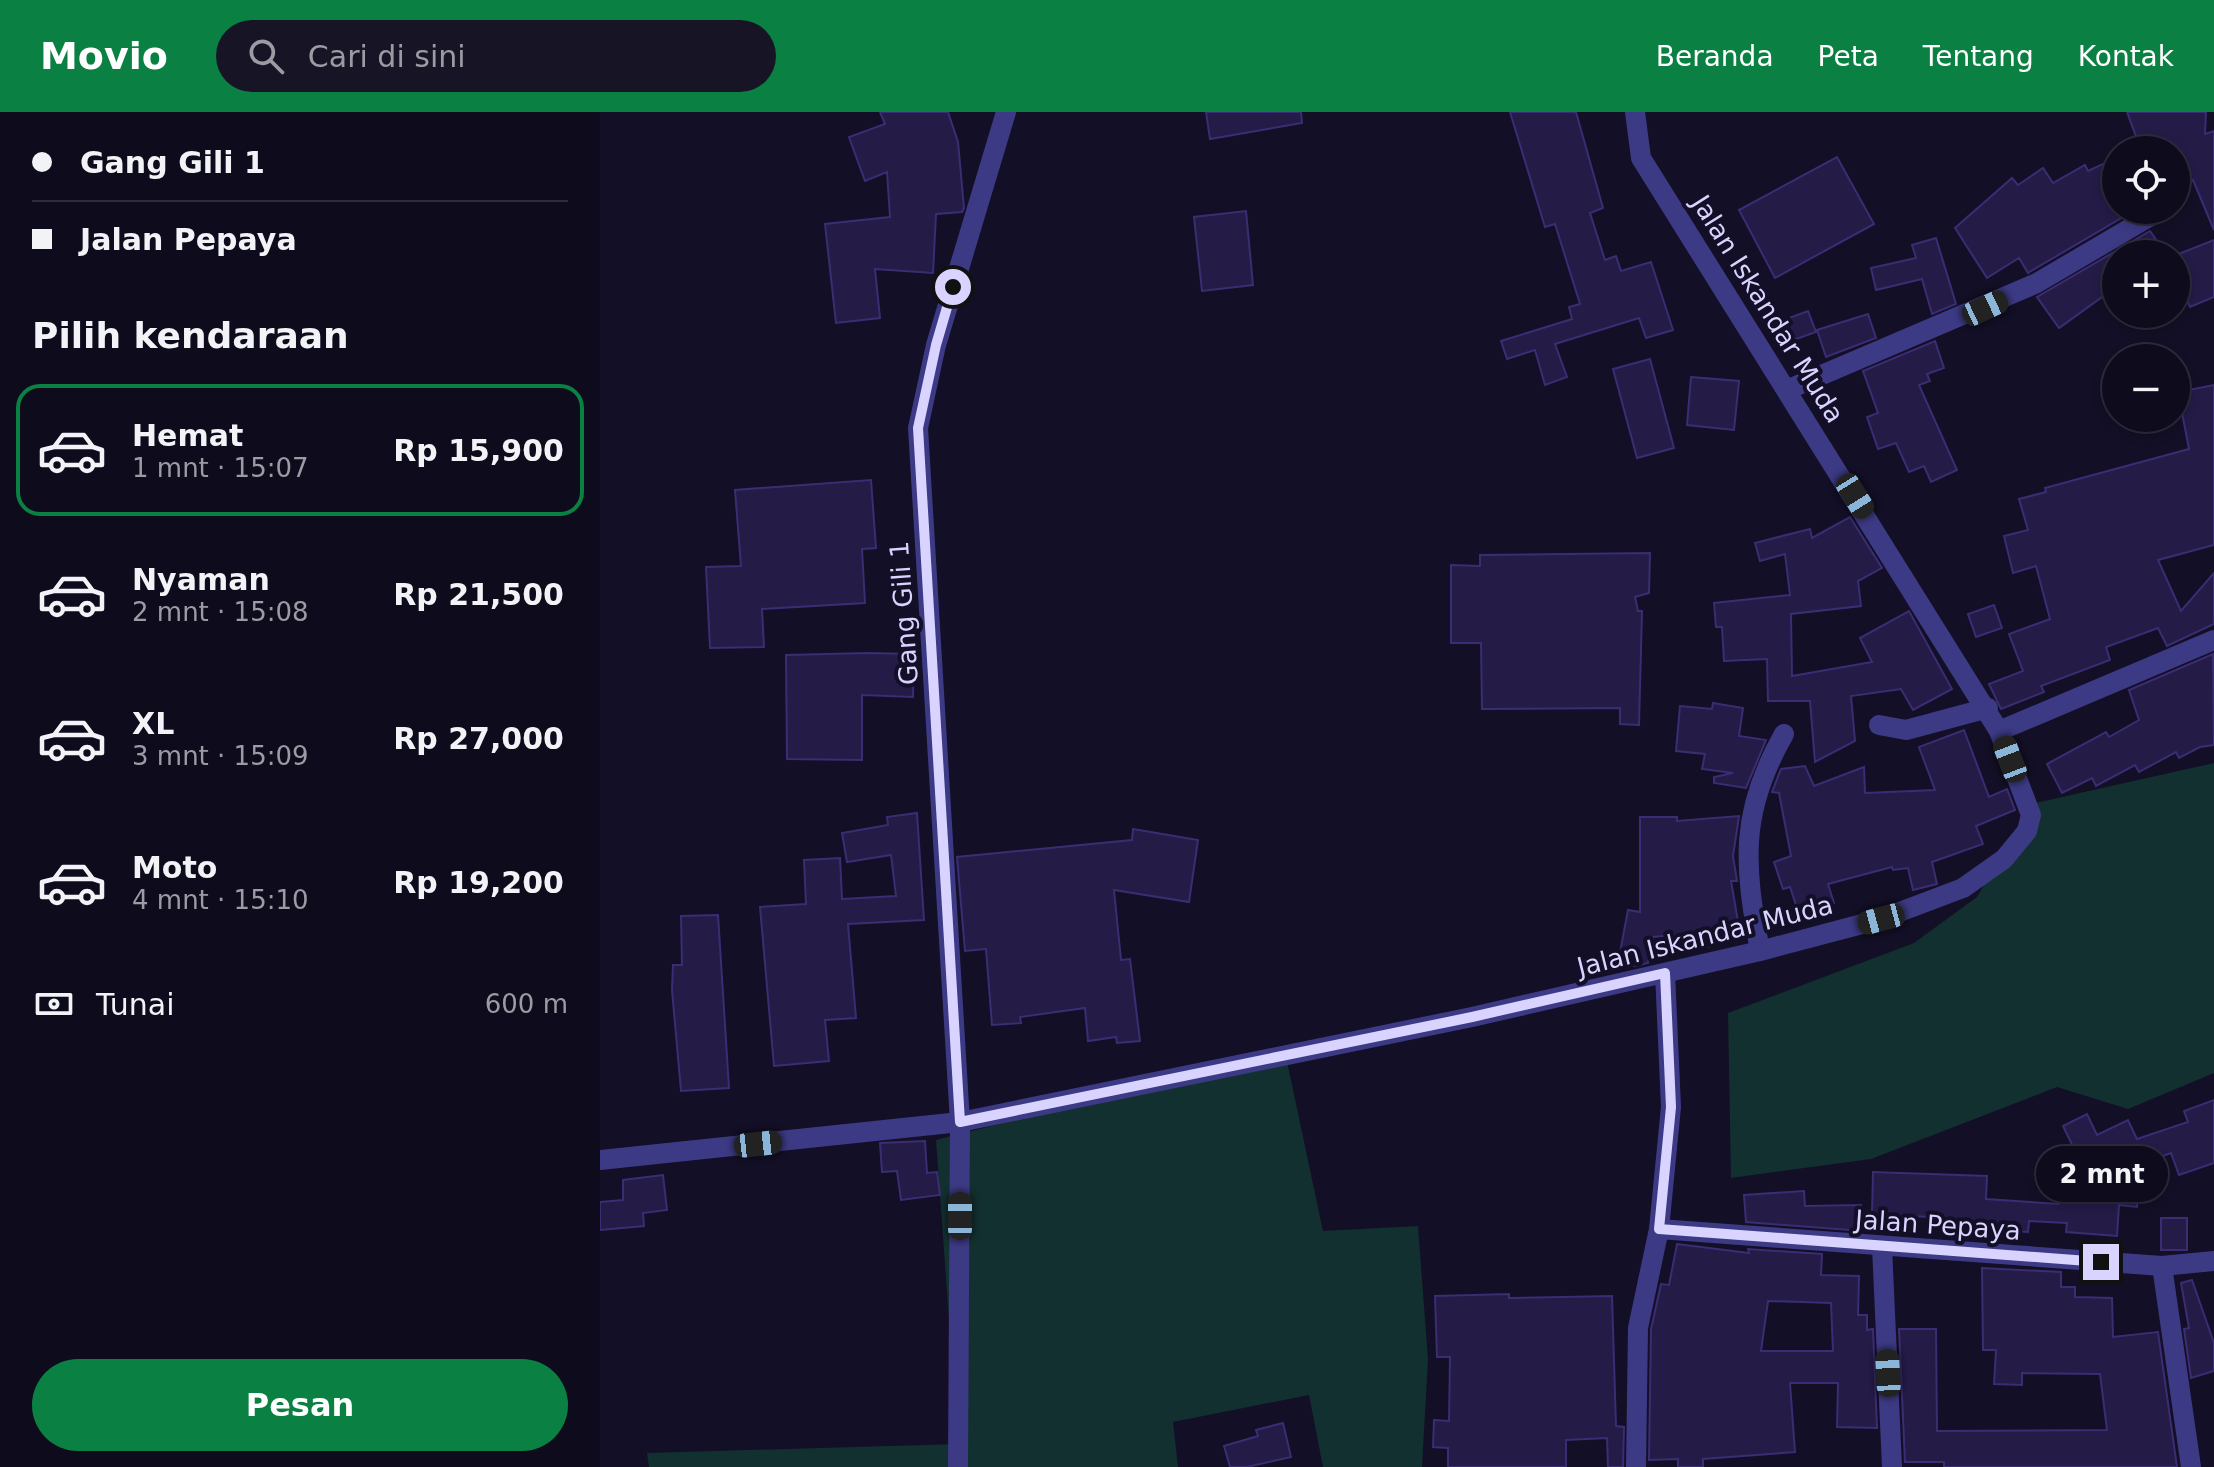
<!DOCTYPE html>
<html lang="id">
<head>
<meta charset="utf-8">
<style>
	:root { --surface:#0e0b1c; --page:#171425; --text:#f1f3f6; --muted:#9b9ba3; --line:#2e2b3b; --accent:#0b8043 }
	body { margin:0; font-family:"DejaVu Sans",sans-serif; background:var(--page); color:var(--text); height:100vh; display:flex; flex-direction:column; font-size:30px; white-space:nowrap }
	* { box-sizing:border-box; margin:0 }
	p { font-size:26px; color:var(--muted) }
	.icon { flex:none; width:44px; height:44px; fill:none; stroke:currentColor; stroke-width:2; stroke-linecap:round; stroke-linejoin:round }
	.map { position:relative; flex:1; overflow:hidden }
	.details { display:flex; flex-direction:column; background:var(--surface); width:600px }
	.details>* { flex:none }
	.top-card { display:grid; align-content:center; height:176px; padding:0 32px; background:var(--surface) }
	.fabs { position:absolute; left:1502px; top:24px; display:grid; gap:16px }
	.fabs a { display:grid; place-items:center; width:88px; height:88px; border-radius:50%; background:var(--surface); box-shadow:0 4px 12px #0003,0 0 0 2px var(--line); font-size:40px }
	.end { position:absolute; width:36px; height:36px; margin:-18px; border:10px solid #d9d4ff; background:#111; box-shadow:0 0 0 4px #111 }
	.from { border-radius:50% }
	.bubble { position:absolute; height:56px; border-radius:28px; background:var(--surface); box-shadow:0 4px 12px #0003,0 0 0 2px var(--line); font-size:26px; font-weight:700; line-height:56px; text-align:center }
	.car { position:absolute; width:24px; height:48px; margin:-24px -12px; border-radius:10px; box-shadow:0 0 6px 2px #0007; background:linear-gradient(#222 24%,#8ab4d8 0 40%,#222 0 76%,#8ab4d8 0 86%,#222 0) }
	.top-card b { display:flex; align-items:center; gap:28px; height:76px; font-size:30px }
	.top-card b+b { border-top:2px solid var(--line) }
	.top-card i { width:20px; height:20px; background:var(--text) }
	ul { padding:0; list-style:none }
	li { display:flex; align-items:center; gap:24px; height:132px; margin:0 16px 12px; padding:0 16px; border:4px solid transparent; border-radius:24px }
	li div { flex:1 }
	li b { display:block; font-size:30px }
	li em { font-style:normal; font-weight:700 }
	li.on { border-color:var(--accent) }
	li>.icon { width:72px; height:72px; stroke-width:1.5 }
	h2 { padding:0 32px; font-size:36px; line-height:96px }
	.pay { display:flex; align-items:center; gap:20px; height:88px; padding:0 32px; font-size:30px }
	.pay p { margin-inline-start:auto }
	.button { display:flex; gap:16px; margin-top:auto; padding:16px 32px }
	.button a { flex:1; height:92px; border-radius:48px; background:var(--accent); color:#fff; font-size:32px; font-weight:700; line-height:92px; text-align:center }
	header { display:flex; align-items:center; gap:48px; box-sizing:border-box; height:112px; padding:0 40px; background:var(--accent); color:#fff }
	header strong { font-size:38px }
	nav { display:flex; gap:44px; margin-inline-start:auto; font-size:28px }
	.search { width:560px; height:72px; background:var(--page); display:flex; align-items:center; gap:20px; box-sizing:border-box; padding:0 28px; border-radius:44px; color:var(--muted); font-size:30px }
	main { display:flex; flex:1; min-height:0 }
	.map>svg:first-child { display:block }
	.green { fill:#12302f }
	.building { fill:#241b47; stroke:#3b2d73; stroke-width:2; fill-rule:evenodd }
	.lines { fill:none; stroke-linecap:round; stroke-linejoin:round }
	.minor { stroke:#3d3a85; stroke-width:20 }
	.route { stroke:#d9d4ff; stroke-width:10 }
	.labels { text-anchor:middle; stroke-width:8; stroke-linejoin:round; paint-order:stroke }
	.street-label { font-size:26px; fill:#d9d4ff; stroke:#130f26 }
</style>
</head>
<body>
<header>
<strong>Movio</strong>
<div class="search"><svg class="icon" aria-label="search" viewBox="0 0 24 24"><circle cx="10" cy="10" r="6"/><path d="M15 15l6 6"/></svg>Cari di sini</div>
<nav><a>Beranda</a><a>Peta</a><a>Tentang</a><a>Kontak</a></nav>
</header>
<main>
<section class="details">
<div class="top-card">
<b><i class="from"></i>Gang Gili 1</b>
<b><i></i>Jalan Pepaya</b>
</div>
<h2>Pilih kendaraan</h2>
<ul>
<li class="on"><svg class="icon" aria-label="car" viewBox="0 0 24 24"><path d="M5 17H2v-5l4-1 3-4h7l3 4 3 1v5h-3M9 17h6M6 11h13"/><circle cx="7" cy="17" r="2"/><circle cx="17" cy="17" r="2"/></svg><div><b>Hemat</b><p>1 mnt · 15:07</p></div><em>Rp 15,900</em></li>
<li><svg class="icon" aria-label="car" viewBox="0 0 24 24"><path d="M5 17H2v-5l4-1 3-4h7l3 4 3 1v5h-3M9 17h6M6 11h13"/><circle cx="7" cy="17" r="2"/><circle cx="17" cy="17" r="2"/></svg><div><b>Nyaman</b><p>2 mnt · 15:08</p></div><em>Rp 21,500</em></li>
<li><svg class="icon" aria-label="car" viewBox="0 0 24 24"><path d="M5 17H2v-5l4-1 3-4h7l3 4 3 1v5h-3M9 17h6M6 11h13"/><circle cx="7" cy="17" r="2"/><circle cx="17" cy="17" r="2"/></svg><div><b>XL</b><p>3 mnt · 15:09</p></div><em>Rp 27,000</em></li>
<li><svg class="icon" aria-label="car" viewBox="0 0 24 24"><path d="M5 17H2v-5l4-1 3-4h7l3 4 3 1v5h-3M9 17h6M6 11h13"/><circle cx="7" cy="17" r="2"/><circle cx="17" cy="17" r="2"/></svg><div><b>Moto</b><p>4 mnt · 15:10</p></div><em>Rp 19,200</em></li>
</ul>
<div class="pay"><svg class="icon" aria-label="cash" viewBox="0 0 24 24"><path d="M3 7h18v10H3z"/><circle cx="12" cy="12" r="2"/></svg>Tunai<p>600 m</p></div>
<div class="button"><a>Pesan</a></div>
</section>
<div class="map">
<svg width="1614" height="1355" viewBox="0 0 1614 1355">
	<rect width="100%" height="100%" fill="#130f26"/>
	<!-- green -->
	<g class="green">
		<path d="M 1614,651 L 1614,961 L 1528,997 L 1457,975 L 1271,1047 L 1131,1066 L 1128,901 L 1314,831 L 1377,785 L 1431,692 Z"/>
		<path d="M 685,940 L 723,1119 L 818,1114 L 828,1247 L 822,1355 L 723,1355 L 709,1283 L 573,1310 L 578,1355 L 49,1355 L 47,1341 L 358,1332 L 336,1028 Z"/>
	</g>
	<!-- building -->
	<g class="building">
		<path d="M 280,0 L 348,0 L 358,30 L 364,96 L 362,100 L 336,102 L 333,161 L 275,157 L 280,206 L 236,211 L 225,112 L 290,105 L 287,60 L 265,69 L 249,25 L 285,12 Z"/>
		<path d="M 606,0 L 701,0 L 702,11 L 610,27 Z"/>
		<path d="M 910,0 L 976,0 L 1003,96 L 990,101 L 1005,148 L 1016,144 L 1021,159 L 1051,150 L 1073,218 L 1046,226 L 1039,206 L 955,232 L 967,265 L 945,273 L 935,238 L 907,247 L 901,229 L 972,207 L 969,195 L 980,192 L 955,112 L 945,115 Z"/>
		<path d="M 1527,0 L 1606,0 L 1605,22 L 1614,19 L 1614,118 L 1593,68 L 1583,74 L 1576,56 L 1576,38 L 1541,38 Z"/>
		<path d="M 1237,45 L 1274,112 L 1175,166 L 1139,98 Z"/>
		<path d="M 1516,46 L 1516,98 L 1535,98 L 1431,159 L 1428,161 L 1419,146 L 1387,166 L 1355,116 L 1412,66 L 1418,73 L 1443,56 L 1453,71 L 1485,53 L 1488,59 Z"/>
		<path d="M 646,99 L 653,173 L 602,179 L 594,105 Z"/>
		<path d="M 1550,119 L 1566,142 L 1516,142 L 1516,175 L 1459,216 L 1437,185 Z"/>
		<path d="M 1336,126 L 1356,192 L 1332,202 L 1322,167 L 1276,178 L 1271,156 L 1316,146 L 1312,133 Z"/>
		<path d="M 1614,128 L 1614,185 L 1590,195 L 1576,162 L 1576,143 Z"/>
		<path d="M 1208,199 L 1216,220 L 1188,230 L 1181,209 Z"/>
		<path d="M 1268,202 L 1276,226 L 1226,245 L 1217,218 Z"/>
		<path d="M 1335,229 L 1344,256 L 1327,262 L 1330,269 L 1319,273 L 1357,358 L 1331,370 L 1324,354 L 1309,360 L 1296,331 L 1278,337 L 1267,305 L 1278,301 L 1263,259 Z"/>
		<path d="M 1050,247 L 1074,336 L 1037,346 L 1013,257 Z"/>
		<path d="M 1091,265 L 1139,269 L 1134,318 L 1087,313 Z"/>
		<path d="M 1614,273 L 1614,433 L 1558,448 L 1581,499 L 1614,461 L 1614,512 L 1567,534 L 1558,516 L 1506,535 L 1510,548 L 1441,574 L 1444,580 L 1401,597 L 1389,572 L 1423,559 L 1409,522 L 1450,507 L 1436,454 L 1413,461 L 1404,424 L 1428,418 L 1419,387 L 1446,380 L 1445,376 L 1589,337 L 1578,280 Z"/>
		<path d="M 271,368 L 276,436 L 262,437 L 265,491 L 162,497 L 164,535 L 110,536 L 106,455 L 141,454 L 135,378 Z"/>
		<path d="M 1250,405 L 1282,456 L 1258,469 L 1261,494 L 1191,502 L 1192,564 L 1272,550 L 1260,526 L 1309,499 L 1352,577 L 1313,598 L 1301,577 L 1251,584 L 1255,629 L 1215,650 L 1210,589 L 1168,589 L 1167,547 L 1124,549 L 1122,515 L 1116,515 L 1114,491 L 1190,483 L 1185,442 L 1160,449 L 1155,431 L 1210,417 L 1212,426 Z"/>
		<path d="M 1050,441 L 1049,481 L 1035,485 L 1038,499 L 1042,499 L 1039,613 L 1020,612 L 1020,596 L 882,597 L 881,531 L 851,531 L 851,453 L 880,454 L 880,443 Z"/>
		<path d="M 1394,493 L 1402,516 L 1376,525 L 1368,502 Z"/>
		<path d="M 268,541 L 314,542 L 313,585 L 262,583 L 262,648 L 187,647 L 186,543 Z"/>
		<path d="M 1613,542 L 1614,633 L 1600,635 L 1579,646 L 1576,640 L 1539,660 L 1535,653 L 1496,674 L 1492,666 L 1462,681 L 1447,652 L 1506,620 L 1509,625 L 1539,608 L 1529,578 Z"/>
		<path d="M 1113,591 L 1143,596 L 1139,624 L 1166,628 L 1146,676 L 1114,671 L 1114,665 L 1133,661 L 1102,657 L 1105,642 L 1076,639 L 1080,594 L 1112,597 Z"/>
		<path d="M 1364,618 L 1389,685 L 1407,677 L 1415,698 L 1376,714 L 1383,732 L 1332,750 L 1337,772 L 1313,778 L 1308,756 L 1293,758 L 1292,755 L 1228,772 L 1234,791 L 1199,802 L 1190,775 L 1183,777 L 1174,750 L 1191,744 L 1179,681 L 1172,680 L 1181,657 L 1205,654 L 1214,674 L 1264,655 L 1265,681 L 1335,678 L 1319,635 Z"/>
		<path d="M 317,701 L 324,808 L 248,812 L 256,906 L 225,908 L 229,949 L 174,954 L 160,795 L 206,792 L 204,748 L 240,746 L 242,787 L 296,784 L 291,743 L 247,750 L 242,721 L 288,713 L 287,705 Z"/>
		<path d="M 1139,704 L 1133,744 L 1137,769 L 1131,769 L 1140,821 L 1113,826 L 1114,834 L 1092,838 L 1089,822 L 1053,825 L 1048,851 L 1035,854 L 1018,851 L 1028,798 L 1040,800 L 1040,705 L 1077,705 L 1077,709 Z"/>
		<path d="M 533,717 L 598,728 L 589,790 L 514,778 L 521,848 L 530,847 L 540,929 L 517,931 L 516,925 L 488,929 L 485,896 L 420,905 L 421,911 L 392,913 L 386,837 L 365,839 L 357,745 L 532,728 Z"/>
		<path d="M 118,803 L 129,976 L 81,979 L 72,878 L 73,853 L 82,853 L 81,804 Z"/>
		<path d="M 1614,988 L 1614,1051 L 1579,1063 L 1571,1041 L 1541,1052 L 1537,1095 L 1519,1093 L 1517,1124 L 1466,1120 L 1467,1111 L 1429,1109 L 1428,1120 L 1380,1117 L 1380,1123 L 1348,1120 L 1349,1106 L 1272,1102 L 1273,1060 L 1387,1064 L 1386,1087 L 1459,1092 L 1460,1070 L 1491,1072 L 1463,1014 L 1487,1002 L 1497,1023 L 1528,1008 L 1537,1027 L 1588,1010 L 1584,999 Z"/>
		<path d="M 325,1029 L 327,1061 L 337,1060 L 340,1083 L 301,1088 L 297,1059 L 282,1060 L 280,1031 Z"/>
		<path d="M 63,1063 L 67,1098 L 43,1101 L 44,1114 L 0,1118 L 0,1090 L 23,1088 L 23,1068 Z"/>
		<path d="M 1204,1079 L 1205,1094 L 1261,1093 L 1262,1119 L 1146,1110 L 1144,1083 Z"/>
		<rect x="1561" y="1106" width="26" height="32"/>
		<path d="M 1077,1132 L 1149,1141 L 1148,1137 L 1222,1142 L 1221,1163 L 1259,1164 L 1258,1203 L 1267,1203 L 1267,1218 L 1273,1217 L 1277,1316 L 1237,1315 L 1238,1271 L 1190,1271 L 1195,1340 L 1103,1347 L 1103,1355 L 1078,1355 L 1078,1347 L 1049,1348 L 1051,1217 L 1061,1172 L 1069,1173 ZM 1168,1189 L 1231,1191 L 1233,1239 L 1161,1239 Z"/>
		<path d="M 1382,1156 L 1461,1160 L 1461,1175 L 1475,1175 L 1475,1185 L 1512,1186 L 1513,1225 L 1558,1220 L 1577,1355 L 1344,1355 L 1344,1350 L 1305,1350 L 1299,1217 L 1336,1217 L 1337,1319 L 1507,1318 L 1500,1262 L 1422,1261 L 1422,1273 L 1394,1272 L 1396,1238 L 1383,1238 Z"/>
		<path d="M 1592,1168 L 1614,1231 L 1614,1259 L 1591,1266 L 1584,1217 L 1589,1216 L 1581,1171 Z"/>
		<path d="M 909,1182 L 909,1186 L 1012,1184 L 1016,1314 L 1024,1315 L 1023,1355 L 1008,1355 L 1007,1326 L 966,1328 L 966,1355 L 848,1355 L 848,1336 L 833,1335 L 834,1308 L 849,1309 L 850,1245 L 837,1245 L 835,1184 Z"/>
		<path d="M 683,1311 L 691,1345 L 647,1355 L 630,1355 L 624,1334 L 658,1324 L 656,1318 Z"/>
	</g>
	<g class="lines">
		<!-- minor -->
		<g class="minor">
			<path d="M 1189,277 L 1437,171 L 1561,98"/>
			<path d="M 1279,613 L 1306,618 L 1388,596"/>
			<path d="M 1399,619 L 1614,528"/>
			<path d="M 1160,839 C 1144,752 1139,701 1184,622"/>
			<path d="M 0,1048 L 360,1010 L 872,905 L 1160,839 L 1281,807 L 1363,776 L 1404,747 L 1427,719 L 1431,703 L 1399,619 L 1041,46 L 1035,0"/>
			<path d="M 1059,1117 L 1562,1154 L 1614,1149"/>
			<path d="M 1282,1135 L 1292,1355"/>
			<path d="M 1562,1154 L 1591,1355"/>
			<path d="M 358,1355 L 360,1010 L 318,316 L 336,233 L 406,0"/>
			<path d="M 1036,1355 L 1038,1216 L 1059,1117 L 1071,995 L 1065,861"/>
		</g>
	</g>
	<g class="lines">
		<!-- route -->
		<path class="route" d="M 353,175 L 336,233 L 318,316 L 360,1010 L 872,905 L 1065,861 L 1071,995 L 1059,1117 L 1501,1150"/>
	</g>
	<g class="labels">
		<!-- street labels -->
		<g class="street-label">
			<text transform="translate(1168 197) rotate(58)" y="9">Jalan Iskandar Muda</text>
			<text transform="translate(304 501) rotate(-94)" y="9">Gang Gili 1</text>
			<text transform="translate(1105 824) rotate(-14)" y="9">Jalan Iskandar Muda</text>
			<text transform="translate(1338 1113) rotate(4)" y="9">Jalan Pepaya</text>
		</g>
	</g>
</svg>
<div class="fabs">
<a><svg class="icon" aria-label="locate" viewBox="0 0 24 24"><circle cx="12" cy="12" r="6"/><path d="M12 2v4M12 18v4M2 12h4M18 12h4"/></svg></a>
<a>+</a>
<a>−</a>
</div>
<i class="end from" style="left:353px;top:175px"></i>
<i class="end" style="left:1501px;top:1150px"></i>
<div class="bubble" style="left:1436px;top:1034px;width:132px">2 mnt</div>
<i class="car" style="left:1385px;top:196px;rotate:65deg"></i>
<i class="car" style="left:1255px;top:384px;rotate:148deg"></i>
<i class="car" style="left:1410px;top:647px;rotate:339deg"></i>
<i class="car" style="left:1281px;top:807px;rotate:255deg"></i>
<i class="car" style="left:158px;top:1032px;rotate:84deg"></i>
<i class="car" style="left:360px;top:1104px;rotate:0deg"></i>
<i class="car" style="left:1288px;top:1261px;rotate:357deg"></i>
</div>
</main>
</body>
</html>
